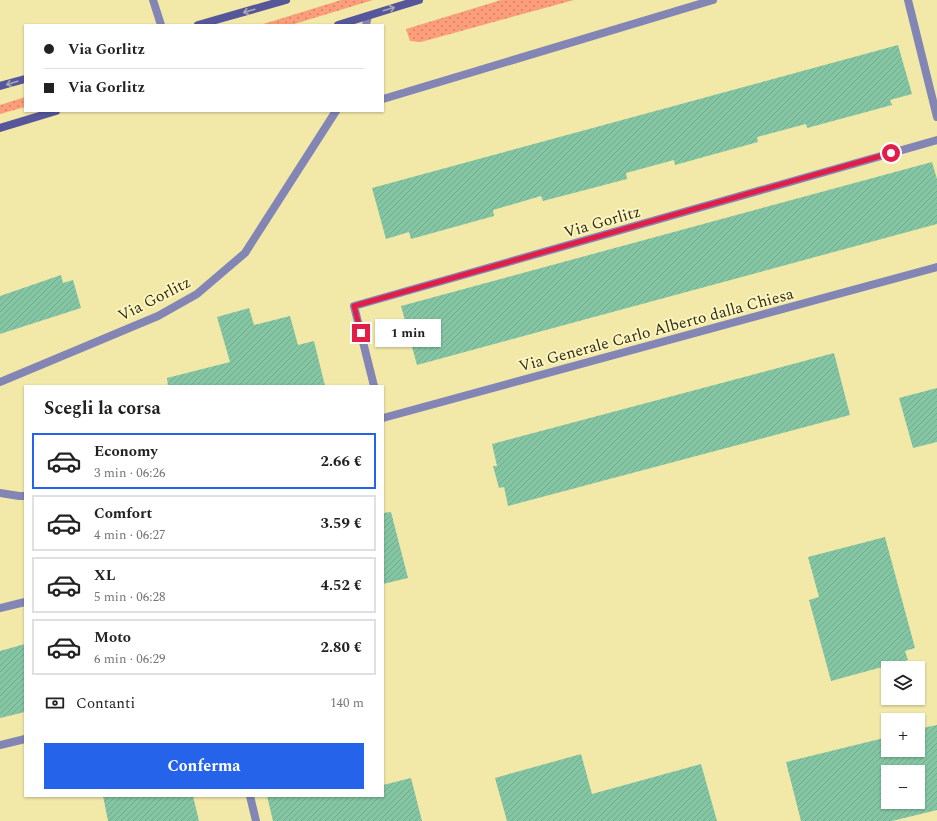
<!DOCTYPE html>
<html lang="it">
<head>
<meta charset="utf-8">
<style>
	:root { --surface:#fff; --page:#f6f6f6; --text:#222; --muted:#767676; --line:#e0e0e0; --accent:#2563eb }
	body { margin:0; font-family:Spectral,serif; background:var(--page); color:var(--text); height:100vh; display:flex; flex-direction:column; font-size:15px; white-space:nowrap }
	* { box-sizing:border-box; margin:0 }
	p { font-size:13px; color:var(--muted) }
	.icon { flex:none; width:22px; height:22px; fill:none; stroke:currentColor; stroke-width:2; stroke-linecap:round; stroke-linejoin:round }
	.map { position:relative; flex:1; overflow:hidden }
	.side { position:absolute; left:24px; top:385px; width:360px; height:412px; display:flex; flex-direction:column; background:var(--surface); border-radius:0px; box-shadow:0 1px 3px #0004 }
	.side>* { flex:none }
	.top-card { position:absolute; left:24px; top:24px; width:360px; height:88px; border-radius:0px; box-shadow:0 1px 3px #0004; display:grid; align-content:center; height:88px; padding:0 20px; background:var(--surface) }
	.buttons { position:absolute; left:881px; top:661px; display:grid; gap:8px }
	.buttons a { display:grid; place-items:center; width:44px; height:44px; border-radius:0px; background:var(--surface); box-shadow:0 1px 3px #0004; font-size:20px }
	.end { position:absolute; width:18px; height:18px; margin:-9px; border:5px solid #e11d48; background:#fff; box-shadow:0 0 0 2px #fff }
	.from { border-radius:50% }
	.bubble { position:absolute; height:28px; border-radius:0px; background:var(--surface); box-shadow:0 1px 3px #0004; font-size:13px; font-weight:700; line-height:28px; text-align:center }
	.top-card b { display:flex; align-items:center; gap:14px; height:38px; font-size:15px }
	.top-card b+b { border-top:1px solid var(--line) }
	.top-card i { width:10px; height:10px; background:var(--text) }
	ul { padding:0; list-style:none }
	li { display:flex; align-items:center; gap:12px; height:56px; margin:0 8px 6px; padding:0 12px; border:2px solid var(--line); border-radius:0px }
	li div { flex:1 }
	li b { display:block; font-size:15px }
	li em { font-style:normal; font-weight:700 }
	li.on { border-color:var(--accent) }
	li>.icon { width:36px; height:36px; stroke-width:1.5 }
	h2 { padding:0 20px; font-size:18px; line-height:48px }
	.pay { display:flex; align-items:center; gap:10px; height:44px; padding:0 20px; font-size:15px }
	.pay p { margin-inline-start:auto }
	.button { display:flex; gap:8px; margin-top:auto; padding:8px 20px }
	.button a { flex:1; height:46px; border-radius:0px; background:var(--accent); color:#fff; font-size:16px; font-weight:700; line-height:46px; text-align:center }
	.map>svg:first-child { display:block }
	.grass { fill:url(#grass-dots) }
	.building { fill:url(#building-hatch); fill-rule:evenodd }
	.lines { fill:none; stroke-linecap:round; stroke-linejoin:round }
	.minor { stroke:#8386b5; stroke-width:8 }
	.secondary { stroke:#56579a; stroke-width:8 }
	.oneway { stroke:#aaa6ae }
	.route { stroke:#e11d48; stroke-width:5 }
	.labels { text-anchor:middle; stroke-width:3.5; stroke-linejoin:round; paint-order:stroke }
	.street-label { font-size:16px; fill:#2f2c12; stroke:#fdf6c3 }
</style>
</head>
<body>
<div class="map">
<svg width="937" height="821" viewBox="0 0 937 821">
	<defs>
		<pattern id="grass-dots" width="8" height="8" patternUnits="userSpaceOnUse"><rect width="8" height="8" fill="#fd9e7a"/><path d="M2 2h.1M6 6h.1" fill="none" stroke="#cd8163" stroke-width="1.8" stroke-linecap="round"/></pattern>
		<pattern id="building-hatch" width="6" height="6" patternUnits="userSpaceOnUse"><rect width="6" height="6" fill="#84c6a4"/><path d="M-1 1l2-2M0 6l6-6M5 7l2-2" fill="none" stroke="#72aa8c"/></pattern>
	</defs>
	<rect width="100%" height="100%" fill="#f2e9a9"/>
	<!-- grass -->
	<g class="grass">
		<path d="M 341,0 L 373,0 L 291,25 L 260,25 Z"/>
		<path d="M 501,0 L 574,0 L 421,42 L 410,41 L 406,29 Z"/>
		<path d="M 25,97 L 25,107 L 0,114 L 0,105 Z"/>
	</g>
	<!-- building -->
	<g class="building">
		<path d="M 898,45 L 912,94 L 890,100 L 892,105 L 807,128 L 806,124 L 757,137 L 758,142 L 675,165 L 674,160 L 626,173 L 627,179 L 543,201 L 541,196 L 493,210 L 494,216 L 411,239 L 409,232 L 386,239 L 372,188 Z"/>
		<path d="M 932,162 L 937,179 L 937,224 L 417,365 L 401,306 Z"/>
		<path d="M 61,275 L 63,283 L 73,280 L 81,308 L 0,334 L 0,296 Z"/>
		<path d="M 249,308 L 254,325 L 290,316 L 298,345 L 314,341 L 325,386 L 168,386 L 167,378 L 230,362 L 217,317 Z"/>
		<path d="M 834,353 L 850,415 L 508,506 L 504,487 L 499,488 L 493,466 L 497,466 L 492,444 Z"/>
		<path d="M 937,388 L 937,442 L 913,448 L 899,398 Z"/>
		<path d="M 391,512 L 408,578 L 383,584 L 383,513 Z"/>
		<path d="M 885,537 L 915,648 L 905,651 L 908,660 L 831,681 L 809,600 L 819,597 L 808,557 Z"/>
		<path d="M 25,644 L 25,712 L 0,718 L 0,651 Z"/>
		<path d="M 937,725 L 937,810 L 892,821 L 801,821 L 786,762 L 888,737 L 888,750 L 918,750 L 918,729 ZM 888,772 L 918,772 L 918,802 L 888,802 Z"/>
		<path d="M 581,754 L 592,794 L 701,764 L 717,821 L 507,821 L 495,778 Z"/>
		<path d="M 411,778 L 422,821 L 273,821 L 267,796 L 383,796 L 383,785 Z"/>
		<path d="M 103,796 L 193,796 L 199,821 L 108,821 Z"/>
	</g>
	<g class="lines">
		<!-- minor -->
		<g class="minor">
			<path d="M 153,0 L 161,25"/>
			<path d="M 908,0 L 937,117"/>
			<path d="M 366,25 L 368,16"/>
			<path d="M 383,99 L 713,0"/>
			<path d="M 0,382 L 158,316 L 197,294 L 245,253 L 336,111"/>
			<path d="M 374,386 L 354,306 L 937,140"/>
			<path d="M 383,418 L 937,267"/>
			<path d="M 0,493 L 19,496 L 25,496"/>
			<path d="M 0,608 L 25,602"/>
			<path d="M 0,745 L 25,739"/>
			<path d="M 250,796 L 256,821"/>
		</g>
		<!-- secondary -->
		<g class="secondary">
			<path d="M 198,25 L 286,0"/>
			<path d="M 338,25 L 419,0"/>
			<path d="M 0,86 L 25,79"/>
			<path d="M 0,128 L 56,111"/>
		</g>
	</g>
	<!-- one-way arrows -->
	<defs><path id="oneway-shaft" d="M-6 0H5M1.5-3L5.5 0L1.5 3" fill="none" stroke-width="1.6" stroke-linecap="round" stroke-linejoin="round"/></defs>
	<g class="oneway">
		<use href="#oneway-shaft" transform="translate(389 9) rotate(-17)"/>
		<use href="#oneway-shaft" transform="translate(249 11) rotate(164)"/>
		<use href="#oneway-shaft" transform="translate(12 83) rotate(162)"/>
	</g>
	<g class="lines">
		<!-- route -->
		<path class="route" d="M 361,333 L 354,306 L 891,153"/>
	</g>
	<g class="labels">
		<!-- street labels -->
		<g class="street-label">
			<text transform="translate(602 221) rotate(-16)" y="6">Via Gorlitz</text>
			<text transform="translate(154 298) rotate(-27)" y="6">Via Gorlitz</text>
			<text transform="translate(656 329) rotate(-15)" y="6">Via Generale Carlo Alberto dalla Chiesa</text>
		</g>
	</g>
</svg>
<div class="buttons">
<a><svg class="icon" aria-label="layers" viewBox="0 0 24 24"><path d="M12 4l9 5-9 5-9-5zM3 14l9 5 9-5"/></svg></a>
<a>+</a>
<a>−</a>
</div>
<i class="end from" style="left:891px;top:153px"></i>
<i class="end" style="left:361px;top:333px"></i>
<div class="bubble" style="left:375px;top:319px;width:66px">1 min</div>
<div class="top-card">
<b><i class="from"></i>Via Gorlitz</b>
<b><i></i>Via Gorlitz</b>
</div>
<section class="side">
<h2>Scegli la corsa</h2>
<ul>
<li class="on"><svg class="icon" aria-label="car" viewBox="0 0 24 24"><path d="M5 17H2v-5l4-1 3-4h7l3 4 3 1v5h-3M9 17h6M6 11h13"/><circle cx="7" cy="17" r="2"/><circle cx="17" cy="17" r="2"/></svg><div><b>Economy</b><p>3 min · 06:26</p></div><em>2.66 €</em></li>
<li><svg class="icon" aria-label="car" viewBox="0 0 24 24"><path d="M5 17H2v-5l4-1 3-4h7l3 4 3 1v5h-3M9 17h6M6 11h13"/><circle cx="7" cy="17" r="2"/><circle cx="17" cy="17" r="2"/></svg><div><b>Comfort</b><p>4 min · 06:27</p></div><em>3.59 €</em></li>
<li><svg class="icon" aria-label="car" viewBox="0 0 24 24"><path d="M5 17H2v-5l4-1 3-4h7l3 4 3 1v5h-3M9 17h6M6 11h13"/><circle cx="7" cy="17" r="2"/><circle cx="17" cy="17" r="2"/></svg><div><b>XL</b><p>5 min · 06:28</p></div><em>4.52 €</em></li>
<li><svg class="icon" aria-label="car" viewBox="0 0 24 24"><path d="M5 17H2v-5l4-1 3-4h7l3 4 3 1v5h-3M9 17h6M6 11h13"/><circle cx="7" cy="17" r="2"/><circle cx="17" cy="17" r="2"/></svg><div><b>Moto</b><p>6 min · 06:29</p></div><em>2.80 €</em></li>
</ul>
<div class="pay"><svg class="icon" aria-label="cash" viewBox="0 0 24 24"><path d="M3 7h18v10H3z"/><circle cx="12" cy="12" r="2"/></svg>Contanti<p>140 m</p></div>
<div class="button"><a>Conferma</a></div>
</section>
</div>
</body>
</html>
